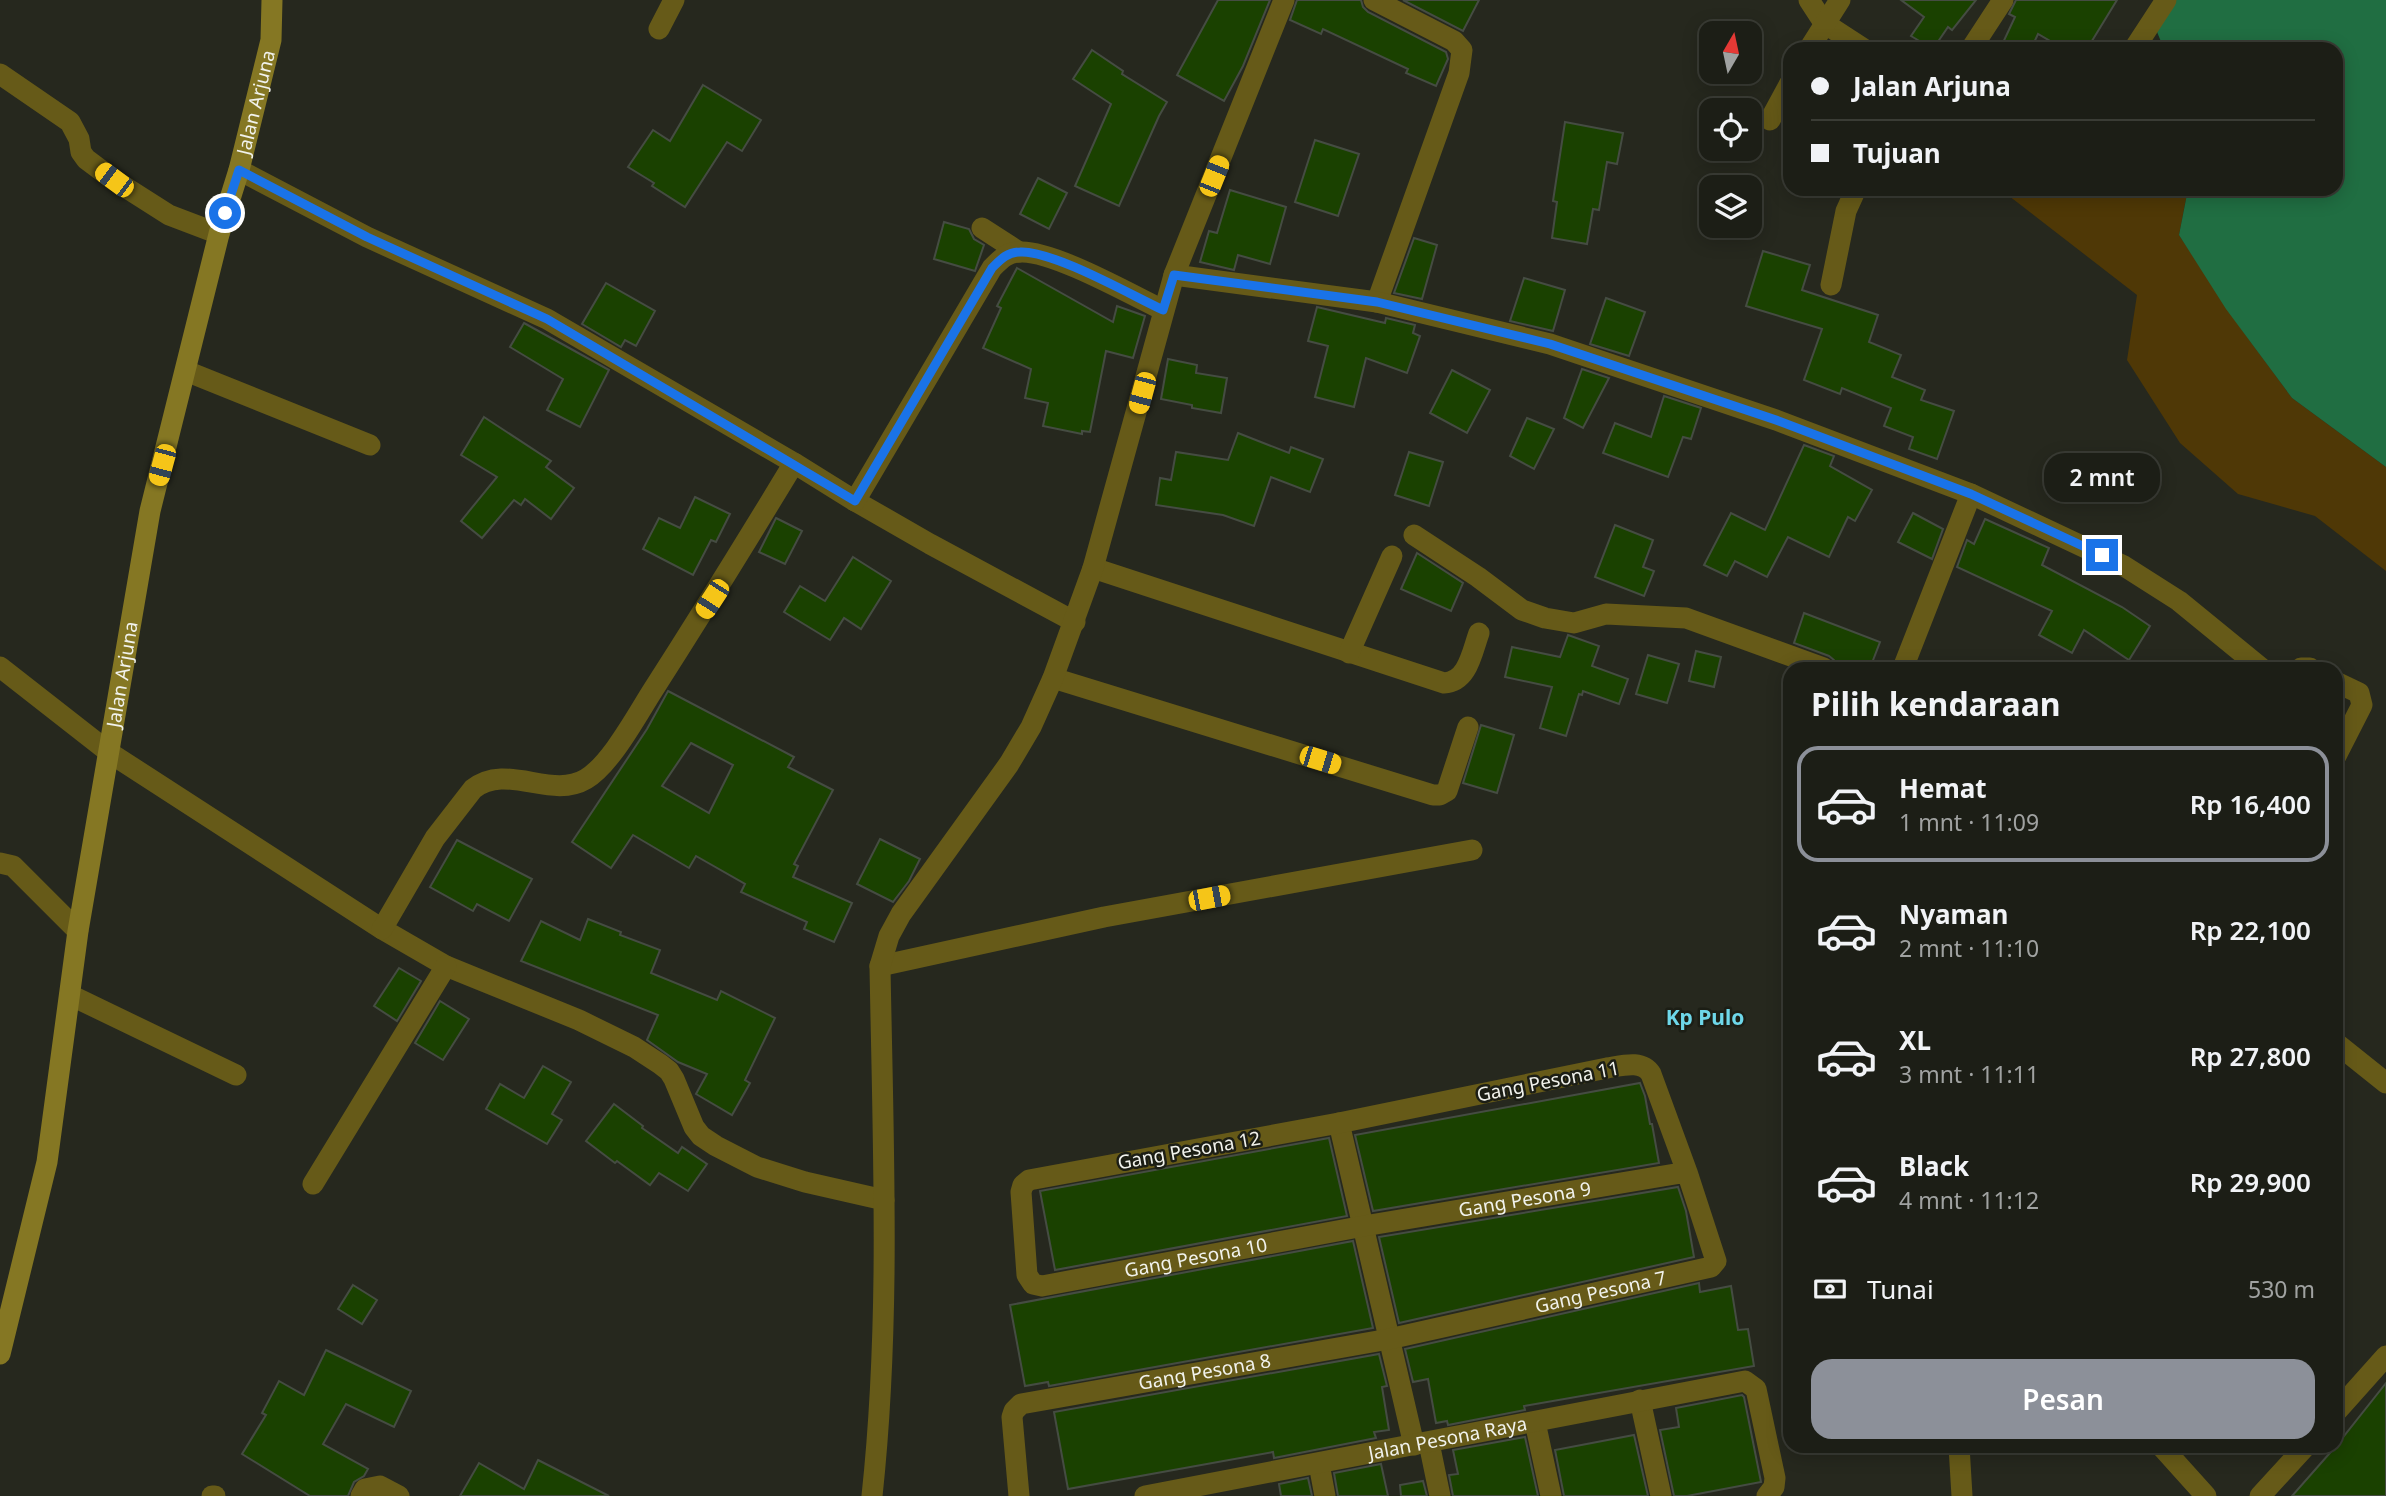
<!DOCTYPE html>
<html lang="id">
<head>
<meta charset="utf-8">
<style>
	:root { --surface:#1c1e16; --page:#292b23; --text:#f1f3f6; --muted:#a0a2a1; --line:#3a3c35; --accent:#8c9099 }
	body { margin:0; font-family:"Noto Sans",sans-serif; background:var(--page); color:var(--text); height:100vh; display:flex; flex-direction:column; font-size:26px; white-space:nowrap }
	* { box-sizing:border-box; margin:0 }
	p { font-size:23px; color:var(--muted) }
	.icon { flex:none; width:38px; height:38px; fill:none; stroke:currentColor; stroke-width:2; stroke-linecap:round; stroke-linejoin:round }
	.map { position:relative; flex:1; overflow:hidden }
	.drawer { position:absolute; left:1783px; top:662px; width:560px; height:791px; display:flex; flex-direction:column; background:var(--surface); border-radius:21px; box-shadow:0 4px 18px #0003,0 0 0 2px var(--line) }
	.drawer>* { flex:none }
	.hud { position:absolute; left:1783px; top:42px; width:560px; height:154px; border-radius:21px; box-shadow:0 4px 18px #0003,0 0 0 2px var(--line); display:grid; align-content:center; height:154px; padding:0 28px; background:var(--surface) }
	.needle { width:46px; rotate:9deg }
	.tools { position:absolute; left:1699px; top:21px; display:grid; gap:14px }
	.tools a { display:grid; place-items:center; width:63px; height:63px; border-radius:14px; background:var(--surface); box-shadow:0 4px 18px #0003,0 0 0 2px var(--line); font-size:35px }
	.end { position:absolute; width:32px; height:32px; margin:-16px; border:9px solid #1a73e8; background:#fff; box-shadow:0 0 0 4px #fff }
	.from { border-radius:50% }
	.bubble { position:absolute; height:49px; border-radius:21px; background:var(--surface); box-shadow:0 4px 18px #0003,0 0 0 2px var(--line); font-size:23px; font-weight:600; line-height:49px; text-align:center }
	.car { position:absolute; width:21px; height:42px; margin:-21px -10px; border-radius:9px; box-shadow:0 0 5px 2px #0007; background:linear-gradient(#f5c518 24%,#345 0 40%,#f5c518 0 76%,#345 0 86%,#f5c518 0) }
	.hud b { display:flex; align-items:center; gap:24px; height:66px; font-size:26px }
	.hud b+b { border-top:2px solid var(--line) }
	.hud i { width:18px; height:18px; background:var(--text) }
	ul { padding:0; list-style:none }
	li { display:flex; align-items:center; gap:21px; height:116px; margin:0 14px 10px; padding:0 14px; border:4px solid transparent; border-radius:21px }
	li div { flex:1 }
	li b { display:block; font-size:26px }
	li em { font-style:normal; font-weight:600 }
	li.active { border-color:var(--accent) }
	li>.icon { width:63px; height:63px; stroke-width:1.5 }
	h2 { padding:0 28px; font-size:32px; line-height:84px }
	.pay { display:flex; align-items:center; gap:18px; height:77px; padding:0 28px; font-size:26px }
	.pay p { margin-inline-start:auto }
	.primary-button { display:flex; gap:14px; margin-top:auto; padding:14px 28px }
	.primary-button a { flex:1; height:80px; border-radius:21px; background:var(--accent); color:#fff; font-size:28px; font-weight:600; line-height:80px; text-align:center }
	.map>svg:first-child { display:block }
	.green { fill:#4f3806 }
	.water { fill:#206e42 }
	.building { fill:#1a4100; stroke:#454c42; stroke-width:2; fill-rule:evenodd }
	.lines { fill:none; stroke-linecap:round; stroke-linejoin:round }
	.street { stroke:#665a18; stroke-width:21 }
	.secondary { stroke:#857723; stroke-width:21 }
	.route { stroke:#1a73e8; stroke-width:9 }
	.labels { text-anchor:middle; stroke-width:5; stroke-linejoin:round; paint-order:stroke }
	.street-label { font-size:19px; fill:#f1f2ec; stroke:#1c1e15 }
	.neighbourhood-label { font-size:21px; font-weight:bold; fill:#6ed7e9; stroke:#1c1e15 }
</style>
</head>
<body>
<div class="map">
<svg width="2386" height="1496" viewBox="0 0 2386 1496">
	<rect width="100%" height="100%" fill="#26281e"/>
	<!-- green -->
	<path class="green" d="M 2000,189 L 2188,189 L 2179,235 L 2242,330 L 2292,398 L 2386,467 L 2386,571 L 2315,516 L 2238,494 L 2180,443 L 2127,360 L 2137,295 Z"/>
	<!-- water -->
	<path class="water" d="M 2166,0 L 2386,0 L 2386,467 L 2292,398 L 2226,309 L 2179,235 L 2188,189 L 2336,189 L 2336,49 L 2164,49 L 2153,22 Z"/>
	<!-- building -->
	<g class="building">
		<path d="M 1218,0 L 1270,0 L 1243,66 L 1224,101 L 1177,75 Z"/>
		<path d="M 1297,0 L 1361,0 L 1363,7 L 1368,12 L 1446,52 L 1448,59 L 1436,86 L 1406,73 L 1408,69 L 1323,29 L 1321,34 L 1290,20 Z"/>
		<path d="M 1403,0 L 1479,0 L 1463,31 Z"/>
		<path d="M 1901,0 L 1976,0 L 1952,30 L 1948,27 L 1933,49 L 1911,36 L 1924,17 Z"/>
		<path d="M 2016,0 L 2117,0 L 2087,49 L 2064,49 L 2038,34 L 2031,49 L 2000,49 L 2015,17 L 2009,14 Z"/>
		<path d="M 1092,50 L 1123,71 L 1122,74 L 1167,102 L 1159,116 L 1119,206 L 1075,186 L 1111,104 L 1073,79 Z"/>
		<path d="M 703,85 L 761,120 L 742,151 L 727,142 L 685,207 L 652,186 L 654,183 L 628,167 L 653,130 L 670,141 Z"/>
		<path d="M 1565,122 L 1623,133 L 1617,164 L 1607,162 L 1599,210 L 1593,209 L 1587,244 L 1552,238 L 1557,202 L 1553,201 Z"/>
		<path d="M 1315,140 L 1359,154 L 1338,216 L 1295,202 Z"/>
		<path d="M 1038,178 L 1067,193 L 1049,229 L 1020,214 Z"/>
		<path d="M 1230,190 L 1286,207 L 1270,264 L 1238,255 L 1234,270 L 1200,262 L 1209,231 L 1217,233 Z"/>
		<path d="M 944,222 L 969,229 L 974,239 L 984,245 L 975,271 L 934,259 Z"/>
		<path d="M 1414,238 L 1437,245 L 1422,299 L 1394,293 Z"/>
		<path d="M 1763,251 L 1810,265 L 1802,290 L 1878,315 L 1869,342 L 1901,355 L 1892,377 L 1925,390 L 1921,400 L 1954,411 L 1937,459 L 1909,449 L 1913,437 L 1884,426 L 1891,408 L 1842,388 L 1840,394 L 1804,380 L 1822,329 L 1746,306 Z"/>
		<path d="M 1017,268 L 1113,322 L 1117,306 L 1145,316 L 1133,358 L 1106,351 L 1090,432 L 1082,431 L 1082,434 L 1043,426 L 1048,403 L 1025,398 L 1031,369 L 983,348 L 1001,308 L 997,306 Z"/>
		<path d="M 1524,278 L 1565,290 L 1553,331 L 1510,321 Z"/>
		<path d="M 606,283 L 655,311 L 636,346 L 625,340 L 621,347 L 582,324 Z"/>
		<path d="M 1606,298 L 1645,312 L 1629,356 L 1590,344 Z"/>
		<path d="M 1317,307 L 1385,323 L 1386,318 L 1415,325 L 1413,333 L 1420,336 L 1407,373 L 1366,358 L 1354,407 L 1315,397 L 1328,346 L 1308,341 Z"/>
		<path d="M 524,323 L 609,370 L 580,427 L 547,410 L 563,379 L 510,347 Z"/>
		<path d="M 1168,359 L 1197,365 L 1196,373 L 1227,378 L 1221,413 L 1192,408 L 1192,405 L 1161,399 Z"/>
		<path d="M 1582,369 L 1609,378 L 1583,428 L 1564,418 Z"/>
		<path d="M 1452,370 L 1490,390 L 1467,433 L 1430,413 Z"/>
		<path d="M 1664,396 L 1701,408 L 1691,439 L 1683,437 L 1668,477 L 1603,453 L 1615,423 L 1651,437 Z"/>
		<path d="M 484,417 L 551,461 L 546,467 L 574,488 L 551,519 L 525,499 L 521,505 L 514,500 L 482,538 L 461,521 L 497,477 L 461,455 Z"/>
		<path d="M 1527,418 L 1554,429 L 1534,469 L 1510,456 Z"/>
		<path d="M 1238,433 L 1289,453 L 1291,447 L 1323,459 L 1310,492 L 1271,477 L 1254,526 L 1223,515 L 1156,505 L 1160,478 L 1171,480 L 1176,452 L 1228,460 Z"/>
		<path d="M 1804,445 L 1834,456 L 1830,466 L 1872,490 L 1855,521 L 1848,517 L 1829,557 L 1788,537 L 1767,577 L 1735,561 L 1727,576 L 1704,565 L 1731,513 L 1765,530 Z"/>
		<path d="M 1409,452 L 1443,462 L 1429,506 L 1395,495 Z"/>
		<path d="M 695,497 L 730,514 L 716,542 L 711,540 L 693,575 L 643,549 L 659,518 L 680,528 Z"/>
		<path d="M 1913,513 L 1943,529 L 1932,559 L 1898,542 Z"/>
		<path d="M 776,518 L 802,531 L 785,564 L 759,552 Z"/>
		<path d="M 1985,519 L 2049,548 L 2042,565 L 2122,607 L 2150,626 L 2129,660 L 2084,630 L 2072,653 L 2039,635 L 2052,611 L 1957,567 L 1967,540 L 1974,544 Z"/>
		<path d="M 1615,525 L 1653,540 L 1643,567 L 1654,571 L 1644,596 L 1595,577 Z"/>
		<path d="M 1417,553 L 1463,583 L 1451,611 L 1401,589 Z"/>
		<path d="M 853,557 L 891,581 L 861,629 L 844,618 L 830,640 L 784,612 L 800,586 L 825,601 Z"/>
		<path d="M 1804,613 L 1880,642 L 1870,668 L 1837,668 L 1834,660 L 1829,656 L 1794,643 Z"/>
		<path d="M 1568,635 L 1599,646 L 1592,666 L 1628,679 L 1619,704 L 1583,691 L 1582,695 L 1579,694 L 1566,736 L 1540,728 L 1552,687 L 1505,677 L 1512,647 L 1560,657 Z"/>
		<path d="M 1696,651 L 1721,657 L 1714,687 L 1689,681 Z"/>
		<path d="M 1648,655 L 1679,664 L 1667,703 L 1636,694 Z"/>
		<path d="M 668,691 L 794,757 L 788,767 L 833,790 L 794,864 L 798,866 L 793,877 L 852,903 L 834,942 L 804,929 L 807,922 L 741,892 L 745,884 L 696,856 L 689,868 L 633,835 L 611,868 L 572,842 L 647,729 ZM 691,743 L 733,765 L 709,813 L 662,786 Z"/>
		<path d="M 1481,725 L 1514,735 L 1497,793 L 1463,783 Z"/>
		<path d="M 880,839 L 920,859 L 909,881 L 893,902 L 857,884 Z"/>
		<path d="M 457,840 L 532,879 L 509,921 L 477,904 L 473,911 L 430,887 Z"/>
		<path d="M 588,919 L 621,932 L 620,935 L 660,950 L 651,973 L 717,1000 L 721,991 L 775,1018 L 745,1080 L 750,1083 L 732,1115 L 696,1094 L 707,1074 L 678,1062 L 647,1040 L 658,1015 L 521,961 L 541,921 L 580,940 Z"/>
		<path d="M 399,968 L 421,981 L 397,1021 L 374,1006 Z"/>
		<path d="M 440,1001 L 469,1019 L 443,1060 L 415,1043 Z"/>
		<path d="M 543,1066 L 571,1082 L 552,1114 L 562,1120 L 547,1144 L 486,1109 L 500,1084 L 524,1098 Z"/>
		<path d="M 1640,1083 L 1645,1096 L 1650,1124 L 1652,1124 L 1659,1163 L 1373,1211 L 1355,1135 Z"/>
		<path d="M 614,1104 L 643,1126 L 642,1128 L 678,1153 L 682,1147 L 707,1164 L 688,1191 L 659,1173 L 650,1185 L 617,1161 L 615,1163 L 586,1141 Z"/>
		<path d="M 1329,1138 L 1347,1216 L 1055,1270 L 1040,1191 Z"/>
		<path d="M 1678,1187 L 1686,1211 L 1694,1257 L 1399,1323 L 1379,1237 Z"/>
		<path d="M 1353,1241 L 1373,1328 L 1049,1386 L 1048,1382 L 1025,1386 L 1010,1305 Z"/>
		<path d="M 1699,1283 L 1700,1292 L 1731,1286 L 1738,1330 L 1748,1329 L 1754,1366 L 1524,1406 L 1525,1410 L 1448,1425 L 1447,1421 L 1436,1423 L 1428,1379 L 1413,1382 L 1405,1349 Z"/>
		<path d="M 353,1285 L 377,1300 L 362,1324 L 338,1309 Z"/>
		<path d="M 326,1350 L 411,1391 L 394,1427 L 346,1404 L 323,1444 L 368,1469 L 364,1476 L 354,1482 L 348,1496 L 310,1496 L 242,1454 L 266,1415 L 262,1413 L 279,1381 L 304,1395 Z"/>
		<path d="M 1379,1354 L 1387,1386 L 1382,1387 L 1389,1430 L 1374,1432 L 1376,1438 L 1274,1458 L 1273,1452 L 1068,1489 L 1054,1412 Z"/>
		<path d="M 2386,1383 L 2386,1496 L 2292,1496 L 2336,1446 Z"/>
		<path d="M 1742,1395 L 1744,1397 L 1761,1482 L 1687,1496 L 1674,1496 L 1660,1430 L 1679,1427 L 1676,1408 Z"/>
		<path d="M 1634,1435 L 1648,1496 L 1564,1496 L 1555,1450 Z"/>
		<path d="M 1525,1437 L 1538,1496 L 1453,1496 L 1449,1475 L 1458,1474 L 1453,1450 Z"/>
		<path d="M 538,1460 L 609,1496 L 460,1496 L 479,1463 L 524,1489 Z"/>
		<path d="M 1381,1464 L 1388,1496 L 1338,1496 L 1334,1473 Z"/>
		<path d="M 1308,1478 L 1312,1496 L 1281,1496 L 1279,1484 Z"/>
		<path d="M 1423,1481 L 1427,1496 L 1401,1496 L 1400,1485 Z"/>
	</g>
	<g class="lines">
		<!-- street -->
		<g class="street">
			<path d="M 1374,0 L 1454,41 L 1462,50 L 1459,73 L 1377,302"/>
			<path d="M 1809,0 L 1824,23 L 1864,49"/>
			<path d="M 659,29 L 674,0"/>
			<path d="M 1809,49 L 1840,0"/>
			<path d="M 1971,49 L 2003,0"/>
			<path d="M 2134,49 L 2166,0"/>
			<path d="M 0,74 L 70,122 L 79,139 L 81,152 L 86,159 L 114,180 L 169,215 L 219,234"/>
			<path d="M 1770,120 L 1790,83"/>
			<path d="M 239,170 L 367,237 L 547,319 L 794,463"/>
			<path d="M 982,228 L 1019,252"/>
			<path d="M 1174,275 L 1377,302 L 1550,344 L 1776,420 L 1971,494 L 2124,566 L 2179,601 L 2261,668"/>
			<path d="M 1831,285 L 1846,211 L 1856,189"/>
			<path d="M 186,371 L 370,445"/>
			<path d="M 855,501 L 930,544 L 1075,622"/>
			<path d="M 1414,535 L 1478,577 L 1522,610 L 1545,618 L 1574,623 L 1606,614 L 1686,618 L 1824,668"/>
			<path d="M 1093,568 L 1444,683 C 1468,682 1472,652 1479,633"/>
			<path d="M 1349,653 L 1392,556"/>
			<path d="M 0,667 L 110,753 L 382,929 L 446,966 L 579,1020 L 634,1047 L 660,1064 L 669,1071 L 674,1079 L 694,1127 L 701,1136 L 716,1146 L 757,1167 L 805,1182 L 884,1200"/>
			<path d="M 1903,668 L 1971,494"/>
			<path d="M 2301,668 L 2310,668"/>
			<path d="M 1053,678 L 1433,795 L 1440,795 L 1447,791 L 1468,727"/>
			<path d="M 2336,682 L 2359,693 L 2362,705 L 2336,756"/>
			<path d="M 0,863 L 13,866 L 78,931"/>
			<path d="M 382,929 L 435,838 L 473,789 C 506,762 551,800 586,779 C 611,764 637,715 653,690 C 701,615 748,539 794,463 L 855,501 L 992,268 C 1000,260 1007,252 1020,252 C 1052,250 1130,294 1163,310"/>
			<path d="M 880,966 L 1104,917 L 1472,850"/>
			<path d="M 70,995 L 236,1075"/>
			<path d="M 2336,1043 L 2386,1083"/>
			<path d="M 1339,1123 L 1414,1445"/>
			<path d="M 313,1184 L 446,966"/>
			<path d="M 1640,1400 L 1661,1496"/>
			<path d="M 2336,1412 L 2386,1356"/>
			<path d="M 1535,1422 L 1551,1496"/>
			<path d="M 1429,1443 L 1440,1496"/>
			<path d="M 1959,1446 L 1962,1496"/>
			<path d="M 2161,1446 L 2206,1496"/>
			<path d="M 1319,1464 L 1325,1496"/>
			<path d="M 212,1496 L 215,1496"/>
			<path d="M 361,1496 L 365,1489 L 380,1486 L 399,1496"/>
			<path d="M 872,1496 C 891,1320 883,1142 880,966 L 889,936 L 901,914 L 1009,764 L 1031,727 L 1053,678 L 1093,568 L 1174,275 L 1284,0"/>
			<path id="s1" d="M 1019,1496 L 1012,1417 L 1014,1411 L 1021,1404 L 1389,1339 L 1711,1267 L 1716,1261 L 1687,1172 L 1651,1074 C 1642,1059 1621,1066 1607,1068 L 1339,1123 L 1029,1180 L 1023,1185 L 1021,1192 L 1027,1275 L 1033,1284 L 1042,1286 L 1364,1226 L 1687,1172"/>
			<path id="s2" d="M 1145,1496 L 1745,1381 L 1756,1389 L 1775,1478 L 1774,1487 L 1767,1496"/>
			<path d="M 2260,1496 L 2306,1446"/>
		</g>
		<!-- secondary -->
		<path class="secondary" id="s3" d="M 0,1354 L 47,1162 L 78,931 L 150,511 L 219,234 L 239,170 L 271,40 L 272,0"/>
	</g>
	<g class="lines">
		<!-- route -->
		<path class="route" d="M 225,213 L 239,170 L 367,237 L 547,319 L 855,501 L 992,268 C 1000,260 1007,252 1020,252 C 1052,250 1131,295 1163,310 L 1174,275 L 1377,302 L 1550,344 L 1776,420 L 1971,494 L 2102,555"/>
	</g>
	<g class="labels">
		<!-- street labels -->
		<g class="street-label">
			<text dy="7" stroke="none"><textPath href="#s3" startOffset="1279">Jalan Arjuna</textPath></text>
			<text dy="7" stroke="none"><textPath href="#s3" startOffset="691">Jalan Arjuna</textPath></text>
			<text transform="translate(1548 1081) rotate(-11)" y="7">Gang Pesona 11</text>
			<text transform="translate(1189 1150) rotate(-10)" y="7">Gang Pesona 12</text>
			<text dy="7" stroke="none"><textPath href="#s1" startOffset="2250">Gang Pesona 9</textPath></text>
			<text dy="7" stroke="none"><textPath href="#s1" startOffset="1916">Gang Pesona 10</textPath></text>
			<text dy="7" stroke="none"><textPath href="#s1" startOffset="686">Gang Pesona 7</textPath></text>
			<text dy="7" stroke="none"><textPath href="#s1" startOffset="282">Gang Pesona 8</textPath></text>
			<text dy="7" stroke="none"><textPath href="#s2" startOffset="308">Jalan Pesona Raya</textPath></text>
		</g>
		<!-- neighbourhood labels -->
		<g class="neighbourhood-label">
			<text x="1705" y="1025">Kp Pulo</text>
		</g>
	</g>
</svg>
<div class="tools">
<a><svg class="needle" viewBox="-14 -14 28 28"><path d="M0-13l5 13h-10z" fill="#e53935"/><path d="M0 13l5-13h-10z" fill="#a0a2a1"/></svg></a>
<a><svg class="icon" aria-label="locate" viewBox="0 0 24 24"><circle cx="12" cy="12" r="6"/><path d="M12 2v4M12 18v4M2 12h4M18 12h4"/></svg></a>
<a><svg class="icon" aria-label="layers" viewBox="0 0 24 24"><path d="M12 4l9 5-9 5-9-5zM3 14l9 5 9-5"/></svg></a>
</div>
<i class="end from" style="left:225px;top:213px"></i>
<i class="end" style="left:2102px;top:555px"></i>
<div class="bubble" style="left:2044px;top:453px;width:116px">2 mnt</div>
<i class="car" style="left:1214px;top:176px;rotate:22deg"></i>
<i class="car" style="left:114px;top:180px;rotate:307deg"></i>
<i class="car" style="left:1142px;top:393px;rotate:195deg"></i>
<i class="car" style="left:162px;top:465px;rotate:195deg"></i>
<i class="car" style="left:712px;top:599px;rotate:213deg"></i>
<i class="car" style="left:1320px;top:760px;rotate:107deg"></i>
<i class="car" style="left:1209px;top:898px;rotate:79deg"></i>
<div class="hud">
<b><i class="from"></i>Jalan Arjuna</b>
<b><i></i>Tujuan</b>
</div>
<section class="drawer">
<h2>Pilih kendaraan</h2>
<ul>
<li class="active"><svg class="icon" aria-label="car" viewBox="0 0 24 24"><path d="M5 17H2v-5l4-1 3-4h7l3 4 3 1v5h-3M9 17h6M6 11h13"/><circle cx="7" cy="17" r="2"/><circle cx="17" cy="17" r="2"/></svg><div><b>Hemat</b><p>1 mnt · 11:09</p></div><em>Rp 16,400</em></li>
<li><svg class="icon" aria-label="car" viewBox="0 0 24 24"><path d="M5 17H2v-5l4-1 3-4h7l3 4 3 1v5h-3M9 17h6M6 11h13"/><circle cx="7" cy="17" r="2"/><circle cx="17" cy="17" r="2"/></svg><div><b>Nyaman</b><p>2 mnt · 11:10</p></div><em>Rp 22,100</em></li>
<li><svg class="icon" aria-label="car" viewBox="0 0 24 24"><path d="M5 17H2v-5l4-1 3-4h7l3 4 3 1v5h-3M9 17h6M6 11h13"/><circle cx="7" cy="17" r="2"/><circle cx="17" cy="17" r="2"/></svg><div><b>XL</b><p>3 mnt · 11:11</p></div><em>Rp 27,800</em></li>
<li><svg class="icon" aria-label="car" viewBox="0 0 24 24"><path d="M5 17H2v-5l4-1 3-4h7l3 4 3 1v5h-3M9 17h6M6 11h13"/><circle cx="7" cy="17" r="2"/><circle cx="17" cy="17" r="2"/></svg><div><b>Black</b><p>4 mnt · 11:12</p></div><em>Rp 29,900</em></li>
</ul>
<div class="pay"><svg class="icon" aria-label="cash" viewBox="0 0 24 24"><path d="M3 7h18v10H3z"/><circle cx="12" cy="12" r="2"/></svg>Tunai<p>530 m</p></div>
<div class="primary-button"><a>Pesan</a></div>
</section>
</div>
</body>
</html>
